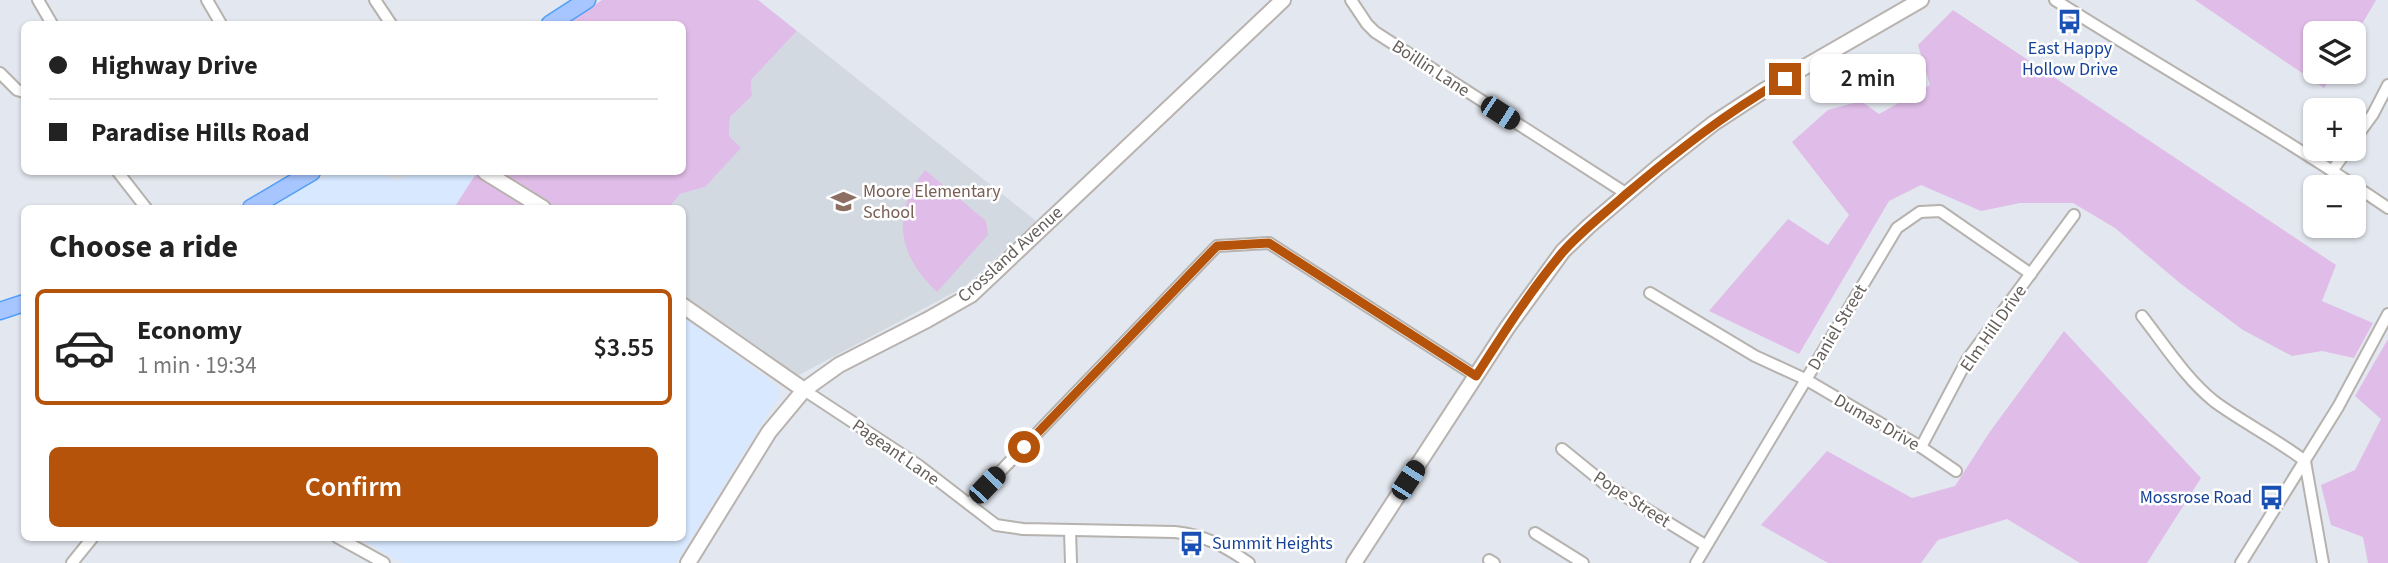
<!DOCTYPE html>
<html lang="en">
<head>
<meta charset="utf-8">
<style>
	:root { --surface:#fff; --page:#f2f2f2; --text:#222; --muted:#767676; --line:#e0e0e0; --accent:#b45309 }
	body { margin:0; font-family:"Source Sans 3",sans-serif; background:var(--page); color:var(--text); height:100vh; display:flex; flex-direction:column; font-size:26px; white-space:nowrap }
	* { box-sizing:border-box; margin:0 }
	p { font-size:23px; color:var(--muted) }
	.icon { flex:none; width:38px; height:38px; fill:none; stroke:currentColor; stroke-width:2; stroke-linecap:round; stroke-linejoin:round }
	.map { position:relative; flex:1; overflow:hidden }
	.details { position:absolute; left:21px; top:205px; width:665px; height:336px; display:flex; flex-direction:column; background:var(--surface); border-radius:10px; box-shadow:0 2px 5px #0004 }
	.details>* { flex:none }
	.banner { position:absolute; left:21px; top:21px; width:665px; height:154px; border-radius:10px; box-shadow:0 2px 5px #0004; display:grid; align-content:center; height:154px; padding:0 28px; background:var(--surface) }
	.buttons { position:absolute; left:2303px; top:21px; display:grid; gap:14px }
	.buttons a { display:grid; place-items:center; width:63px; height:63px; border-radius:10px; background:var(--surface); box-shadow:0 2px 5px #0004; font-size:35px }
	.end { position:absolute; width:32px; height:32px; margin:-16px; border:9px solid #b45309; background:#fff; box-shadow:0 0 0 4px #fff }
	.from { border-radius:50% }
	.bubble { position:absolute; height:49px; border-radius:10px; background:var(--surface); box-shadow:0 2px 5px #0004; font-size:23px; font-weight:600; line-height:49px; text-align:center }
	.car { position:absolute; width:21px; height:42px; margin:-21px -10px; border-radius:9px; box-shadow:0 0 5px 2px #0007; background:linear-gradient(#222 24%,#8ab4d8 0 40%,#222 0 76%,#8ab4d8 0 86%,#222 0) }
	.banner b { display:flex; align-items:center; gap:24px; height:66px; font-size:26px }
	.banner b+b { border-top:2px solid var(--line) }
	.banner i { width:18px; height:18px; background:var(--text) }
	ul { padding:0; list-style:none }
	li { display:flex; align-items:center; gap:21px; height:116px; margin:0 14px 10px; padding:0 14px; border:4px solid transparent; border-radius:10px }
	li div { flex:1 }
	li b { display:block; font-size:26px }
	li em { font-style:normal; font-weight:600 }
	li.on { border-color:var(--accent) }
	li>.icon { width:63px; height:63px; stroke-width:1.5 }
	h2 { padding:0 28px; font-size:32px; line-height:84px }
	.button { display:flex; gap:14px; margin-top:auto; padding:14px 28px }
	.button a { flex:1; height:80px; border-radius:10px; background:var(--accent); color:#fff; font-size:28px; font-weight:600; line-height:80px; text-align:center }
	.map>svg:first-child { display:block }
	.commercial { fill:#d7e8ff }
	.education { fill:#d3d9e1 }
	.green { fill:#e0bde8 }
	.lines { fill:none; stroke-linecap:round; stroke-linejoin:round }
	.street-casing { stroke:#b6b2ae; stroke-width:14 }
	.secondary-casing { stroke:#b9b3af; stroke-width:18 }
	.primary-casing { stroke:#519ff9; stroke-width:19 }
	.street { stroke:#fff; stroke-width:10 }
	.secondary { stroke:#fff; stroke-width:14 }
	.primary { stroke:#a7c6ff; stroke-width:16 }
	.route { stroke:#b45309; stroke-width:9 }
	.labels { text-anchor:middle; stroke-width:5; stroke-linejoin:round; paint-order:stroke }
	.transit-label { font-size:18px; fill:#164399; stroke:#fff }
	.street-label { font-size:18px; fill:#645e5b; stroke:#fff }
	.education-label { font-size:18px; fill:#785e54; stroke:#fff; text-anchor:start }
</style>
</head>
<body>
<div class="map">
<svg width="2388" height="563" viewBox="0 0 2388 563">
	<rect width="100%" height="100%" fill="#e3e7ef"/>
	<!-- commercial -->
	<g class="commercial">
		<path d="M 332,172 L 380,172 L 396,181 L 412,172 L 470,172 L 527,208 L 271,208 Z"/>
		<path d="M 683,316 L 775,384 L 780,391 L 780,395 L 676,563 L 402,563 L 357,537 L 682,537 Z"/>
	</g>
	<!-- education -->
	<path class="education" d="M 797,31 L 1036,221 L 964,287 L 797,376 L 683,295 L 682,208 L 669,208 L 680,194 L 705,187 L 740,148 L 729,136 L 730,117 L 752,96 L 751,80 Z"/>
	<!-- green -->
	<g class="green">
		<path d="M 602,0 L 758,0 L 797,31 L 751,80 L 752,96 L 730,117 L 729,136 L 741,148 L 705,187 L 680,194 L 669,208 L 454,208 L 477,172 L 682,172 L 682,24 L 566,24 Z"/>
		<path d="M 2195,0 L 2376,0 L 2354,38 L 2354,33 L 2315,33 L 2315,72 L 2334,72 L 2324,88 Z"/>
		<path d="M 1953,10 L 2336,265 L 2322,301 L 2373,323 L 2354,358 L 2322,351 L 2292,356 L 2243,330 L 2181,284 L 2115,228 L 2073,203 L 2020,203 L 1981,211 L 1921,185 L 1889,201 L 1799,354 L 1709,311 L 1788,219 L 1828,245 L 1849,215 L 1792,142 L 1828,110 L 1861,101 L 1879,114 L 1930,85 L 1918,45 Z"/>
		<path d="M 925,170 L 986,221 L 988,235 L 937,292 C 898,256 890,213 925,170 Z"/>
		<path d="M 2064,331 L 2201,478 L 2147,563 L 2080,563 L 2007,519 L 1938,540 L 1921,563 L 1828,563 L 1761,525 L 1827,451 L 1912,498 L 1955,486 L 1989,433 Z"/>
		<path d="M 2388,339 L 2388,563 L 2368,563 L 2363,537 L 2331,525 L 2321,485 L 2355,470 L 2381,419 L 2355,396 Z"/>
	</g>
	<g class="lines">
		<defs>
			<g id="street">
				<path d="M 38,0 L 52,24"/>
				<path d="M 207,0 L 221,24"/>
				<path d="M 375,0 L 391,24"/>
				<path d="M 1351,0 L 1367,24 L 1375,32 L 1627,194"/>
				<path d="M 2055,0 C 2165,70 2280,134 2388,208"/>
				<path d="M 0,73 L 17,90 L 24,92"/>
				<path d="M 2354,140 L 2373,114 L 2388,85"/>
				<path d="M 2332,171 L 2348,149"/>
				<path d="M 118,172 L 146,208"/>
				<path d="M 1650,293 L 1755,356 L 1805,379 L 1921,447 L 1956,471"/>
				<path d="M 2142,316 C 2164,344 2186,379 2215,402 C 2244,423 2276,439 2305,461 L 2323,563"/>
				<path d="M 804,390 L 918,465 L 996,525 L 1023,529 L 1175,532 C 1204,535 1225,546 1249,563"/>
				<path d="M 1921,447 L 1967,360 L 2074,215"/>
				<path d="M 1562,449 L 1605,484 L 1705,545"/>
				<path d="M 969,504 L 1217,246 L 1269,243 L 1476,376"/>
				<path d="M 1070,530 L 1071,563"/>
				<path d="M 1535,533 L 1583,563"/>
				<path d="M 337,537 L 384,563"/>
				<path d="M 1489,560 L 1494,563"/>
				<path d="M 72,563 L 93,537"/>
				<path d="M 1696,563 L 1897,228 L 1920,212 L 1940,211 L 2031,274"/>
				<path d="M 2241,563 L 2338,407 L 2388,314"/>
			</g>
			<g id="secondary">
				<path d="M 485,172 L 543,208"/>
				<path d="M 682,305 L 804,390"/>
				<path d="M 688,563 L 769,432 L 804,390 L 839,365 L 927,320 L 971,295 L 1283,0"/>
				<path d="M 1354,563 L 1507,328 L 1563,251 L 1589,226 L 1658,167 L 1714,123 L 1763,91 L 1921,0"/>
			</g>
			<g id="primary">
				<path d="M 550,24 L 587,0"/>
				<path d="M 251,208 L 312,172"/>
				<path d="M 0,311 L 24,303"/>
			</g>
		</defs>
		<!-- street casing -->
		<use href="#street" class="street-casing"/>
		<!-- secondary casing -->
		<use href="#secondary" class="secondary-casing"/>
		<!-- primary casing -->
		<use href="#primary" class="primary-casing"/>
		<!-- street -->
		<use href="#street" class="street"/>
		<!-- secondary -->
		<use href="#secondary" class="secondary"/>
		<!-- primary -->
		<use href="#primary" class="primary"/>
	</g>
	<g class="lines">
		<!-- route -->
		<path class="route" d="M 1024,447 L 1217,246 L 1269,243 L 1476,376 C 1503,334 1530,291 1562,253 C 1580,232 1604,214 1625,195 C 1676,152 1727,112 1785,79"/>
	</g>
	<!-- icons -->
	<defs>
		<symbol id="bus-bare" viewBox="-9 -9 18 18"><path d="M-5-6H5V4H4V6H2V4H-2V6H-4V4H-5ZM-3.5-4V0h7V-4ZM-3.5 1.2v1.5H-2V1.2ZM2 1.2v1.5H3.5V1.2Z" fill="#1a4fb4" stroke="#fff" stroke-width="2.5" paint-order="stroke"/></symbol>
		<symbol id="school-bare" viewBox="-9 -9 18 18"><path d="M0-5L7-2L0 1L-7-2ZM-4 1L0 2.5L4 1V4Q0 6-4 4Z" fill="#8d6e63" stroke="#fff" stroke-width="2.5" paint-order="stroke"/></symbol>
	</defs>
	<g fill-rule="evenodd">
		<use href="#bus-bare" x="2052" y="4" width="35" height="35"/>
		<use href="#school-bare" x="826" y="184" width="35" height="35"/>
		<use href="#bus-bare" x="2254" y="480" width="35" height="35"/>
		<use href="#bus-bare" x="1174" y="526" width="35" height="35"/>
	</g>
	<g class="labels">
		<!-- transit labels -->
		<g class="transit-label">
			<text x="2070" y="54">East Happy<tspan x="2070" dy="21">Hollow Drive</tspan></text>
			<text x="2252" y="503" text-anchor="end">Mossrose Road</text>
			<text x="1212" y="549" text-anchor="start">Summit Heights</text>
		</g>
		<!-- street labels -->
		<g class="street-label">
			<text transform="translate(1431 68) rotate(33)" y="6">Boillin Lane</text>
			<text transform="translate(1010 254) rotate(-42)" y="6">Crossland Avenue</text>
			<text transform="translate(1837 327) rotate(-59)" y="6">Daniel Street</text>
			<text transform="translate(1993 328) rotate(-55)" y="6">Elm Hill Drive</text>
			<text transform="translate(1877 422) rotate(30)" y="6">Dumas Drive</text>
			<text transform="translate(896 452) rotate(35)" y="6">Pageant Lane</text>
			<text transform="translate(1632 499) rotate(33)" y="6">Pope Street</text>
		</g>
		<!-- education labels -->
		<g class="education-label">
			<text x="863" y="197">Moore Elementary<tspan x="863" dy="21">School</tspan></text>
		</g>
	</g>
</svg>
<div class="buttons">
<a><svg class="icon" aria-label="layers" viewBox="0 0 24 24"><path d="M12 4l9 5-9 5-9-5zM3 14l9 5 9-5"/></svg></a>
<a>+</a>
<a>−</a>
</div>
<i class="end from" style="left:1024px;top:447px"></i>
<i class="end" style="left:1785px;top:79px"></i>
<div class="bubble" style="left:1810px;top:54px;width:116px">2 min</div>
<i class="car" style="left:1500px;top:113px;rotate:123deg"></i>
<i class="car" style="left:1408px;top:480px;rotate:33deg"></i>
<i class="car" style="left:987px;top:485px;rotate:44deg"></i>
<div class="banner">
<b><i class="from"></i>Highway Drive</b>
<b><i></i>Paradise Hills Road</b>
</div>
<section class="details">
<h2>Choose a ride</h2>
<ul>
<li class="on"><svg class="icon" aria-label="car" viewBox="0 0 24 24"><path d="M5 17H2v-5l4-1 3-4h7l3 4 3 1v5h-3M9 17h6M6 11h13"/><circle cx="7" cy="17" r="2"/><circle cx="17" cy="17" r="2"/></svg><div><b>Economy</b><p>1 min · 19:34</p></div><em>$3.55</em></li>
</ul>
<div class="button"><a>Confirm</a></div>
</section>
</div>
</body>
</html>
